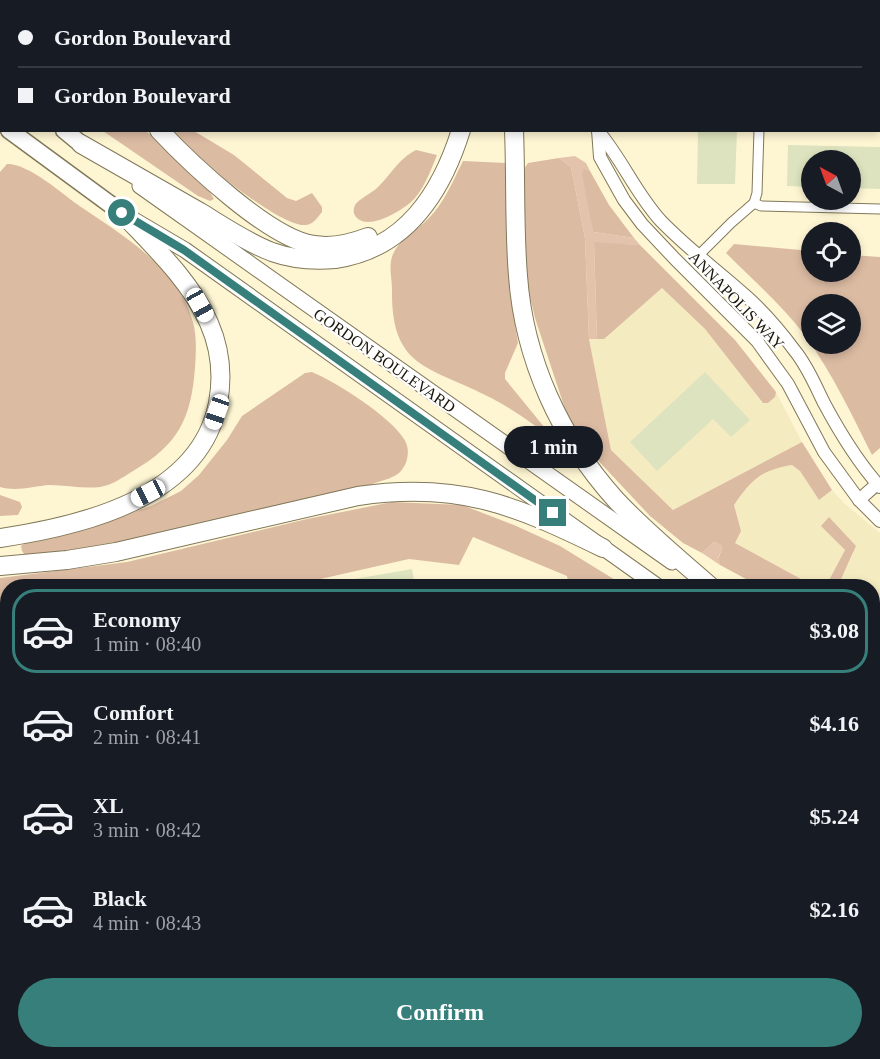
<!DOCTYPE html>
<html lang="en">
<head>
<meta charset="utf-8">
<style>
	:root { --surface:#171b24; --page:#242831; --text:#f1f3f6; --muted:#9ea1a6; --line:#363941; --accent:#377f7b }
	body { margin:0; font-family:Georgia,serif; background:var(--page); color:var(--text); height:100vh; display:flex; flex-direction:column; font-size:22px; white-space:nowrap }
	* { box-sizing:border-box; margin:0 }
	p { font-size:20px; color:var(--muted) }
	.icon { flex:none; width:33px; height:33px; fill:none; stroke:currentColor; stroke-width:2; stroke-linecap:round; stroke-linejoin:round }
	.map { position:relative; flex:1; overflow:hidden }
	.details { position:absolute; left:0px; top:579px; width:880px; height:480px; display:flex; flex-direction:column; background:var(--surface); border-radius:24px 24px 0 0; box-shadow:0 3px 9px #0003 }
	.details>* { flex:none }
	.guide { position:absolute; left:0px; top:0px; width:880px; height:132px; box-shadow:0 3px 9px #0003; display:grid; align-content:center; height:132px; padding:0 18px; background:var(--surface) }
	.needle { width:39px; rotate:319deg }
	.buttons { position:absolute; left:801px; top:150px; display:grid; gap:12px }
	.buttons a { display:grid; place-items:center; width:60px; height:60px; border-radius:50%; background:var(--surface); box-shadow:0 3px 9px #0003; font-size:30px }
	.end { position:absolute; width:27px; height:27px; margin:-14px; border:8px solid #377f7b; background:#fff; box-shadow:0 0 0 3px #fff }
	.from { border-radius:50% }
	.bubble { position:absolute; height:42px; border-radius:21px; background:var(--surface); box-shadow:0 3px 9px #0003; font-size:20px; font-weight:800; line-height:42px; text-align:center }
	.car { position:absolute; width:18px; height:36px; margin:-18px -9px; border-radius:8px; box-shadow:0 0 4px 2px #0007; background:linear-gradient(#fff 24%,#345 0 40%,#fff 0 76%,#345 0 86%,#fff 0) }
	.guide b { display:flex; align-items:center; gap:21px; height:57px; font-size:22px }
	.guide b+b { border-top:2px solid var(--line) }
	.guide i { width:15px; height:15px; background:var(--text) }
	ul { padding:10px 0 0; list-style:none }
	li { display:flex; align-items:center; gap:18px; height:84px; margin:0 12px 9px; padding:0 6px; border:3px solid transparent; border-radius:24px }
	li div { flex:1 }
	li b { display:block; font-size:22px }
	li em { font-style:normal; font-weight:800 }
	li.selected { border-color:var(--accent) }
	li>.icon { width:54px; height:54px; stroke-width:1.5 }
	.cta { display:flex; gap:12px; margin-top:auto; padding:12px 18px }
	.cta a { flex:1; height:69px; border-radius:36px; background:var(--accent); color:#fff; font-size:24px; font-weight:800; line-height:69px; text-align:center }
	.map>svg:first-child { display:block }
	.built { fill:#f5ebc0 }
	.green { fill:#e3c3ac }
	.forest { fill:#dcbba3; fill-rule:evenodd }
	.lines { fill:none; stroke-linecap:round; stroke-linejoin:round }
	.stream { stroke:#7e8b70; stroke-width:4 }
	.building { fill:#dde3be }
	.minor-casing { stroke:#807859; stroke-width:11 }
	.tertiary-casing { stroke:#807859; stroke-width:14 }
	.primary-casing { stroke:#807859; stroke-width:17 }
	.trunk-casing { stroke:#807859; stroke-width:19 }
	.motorway-casing { stroke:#807859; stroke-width:20 }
	.minor { stroke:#fff; stroke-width:9 }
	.tertiary { stroke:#fff; stroke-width:12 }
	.primary { stroke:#fff; stroke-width:15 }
	.trunk { stroke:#fff; stroke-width:16 }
	.motorway { stroke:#fff; stroke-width:18 }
	.route { stroke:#377f7b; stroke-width:8 }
	.labels { text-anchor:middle; stroke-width:4.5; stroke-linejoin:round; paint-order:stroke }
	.street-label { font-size:16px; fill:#1b180b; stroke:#fff }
</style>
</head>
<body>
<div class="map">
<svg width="880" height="1059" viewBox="0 0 880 1059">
	<rect width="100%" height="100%" fill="#fef6d3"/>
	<!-- built -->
	<g class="built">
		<path d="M 662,288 L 705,329 L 763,403 L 768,403 L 775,397 L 776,392 L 802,442 L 673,510 L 611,450 L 589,339 L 604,338 Z"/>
		<path d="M 792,465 L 800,471 L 819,500 L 832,490 L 844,503 L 880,533 L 880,626 L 873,623 L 873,586 L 838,586 L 854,552 L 822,526 L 845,550 L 826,586 L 814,586 L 735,543 L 734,505 L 747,486 L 771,468 Z"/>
		<path d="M 880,995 L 880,1059 L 466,1059 L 467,1052 L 873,1052 L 873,1003 Z"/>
	</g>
	<!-- green -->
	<g class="green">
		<path d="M 575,156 L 586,163 L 590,171 L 584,168 L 593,232 L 634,238 L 640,245 L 594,243 L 597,339 L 589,339 L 585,238 L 571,167 L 559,158 Z"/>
		<path d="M 714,542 L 721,545 L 722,549 L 718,558 L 720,565 L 702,553 Z"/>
	</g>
	<!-- forest -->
	<g class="forest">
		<path d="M 103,131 L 146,131 L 208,189 L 214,199 L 210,201 L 198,196 Z"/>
		<path d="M 167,131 L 194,131 L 234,155 L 287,198 L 296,201 L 312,193 L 322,207 L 322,212 C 317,218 313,225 305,225 C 277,226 189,151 167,131 Z"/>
		<path d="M 416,150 L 437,155 C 431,170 423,192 410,203 C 399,212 369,230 357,218 C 353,214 353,210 355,205 C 360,198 370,194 377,188 C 391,175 398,159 416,150 Z"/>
		<path d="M 559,158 L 571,167 L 585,238 L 589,339 L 611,450 L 673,510 L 802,442 L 832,490 L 819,500 L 800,471 L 792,465 C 761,470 751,480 734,505 L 741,531 L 735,543 L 814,586 L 759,586 L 720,565 L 718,559 L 722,549 L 721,545 L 714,542 L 702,553 L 683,543 L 650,516 L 593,455 L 577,434 L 567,415 L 535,318 L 529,293 L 526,262 L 524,169 L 528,163 Z"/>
		<path d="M 463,161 L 506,163 L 507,254 L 510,293 L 518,343 L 505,373 L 505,379 L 554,439 C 532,424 509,406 485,395 C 427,366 391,367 392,290 C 392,278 388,266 393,254 C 400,238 416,231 428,219 C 444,203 453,181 463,161 Z"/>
		<path d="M 7,164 C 30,164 62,194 81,207 C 124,236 178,268 193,322 C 197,337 196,353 195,368 C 191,419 178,445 133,471 C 122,478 112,485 100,487 C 83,489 66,485 50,485 C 33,486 17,492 0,487 L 0,172 Z"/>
		<path d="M 584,168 L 590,171 L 609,205 L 634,238 L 593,232 L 582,174 Z"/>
		<path d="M 594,242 L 640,245 L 735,340 L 776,392 L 775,397 L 768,403 L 763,403 L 705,329 L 662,288 L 604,339 L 597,339 Z"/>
		<path d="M 734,244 L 811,251 L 812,272 L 850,272 L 851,255 L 880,257 L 880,448 L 872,455 C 852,415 832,373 806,337 C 783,306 753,280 726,253 ZM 812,304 L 850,304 L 850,344 L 812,344 Z"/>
		<path d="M 312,372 C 336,382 391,417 404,439 C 411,449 408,465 399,473 C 392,479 379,481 370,485 L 103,546 L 25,555 L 22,551 L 21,546 L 25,543 L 98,524 L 151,506 L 181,491 L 199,475 L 227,440 L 242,416 L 305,373 Z"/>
		<path d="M 0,495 L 20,502 L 22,507 L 18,515 L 0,516 Z"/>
		<path d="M 392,502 L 462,505 L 514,525 L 560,546 L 625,586 L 569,586 L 567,576 L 473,537 L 459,565 L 409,559 L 316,580 L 316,586 L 8,586 L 7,659 L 0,656 L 0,578 L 127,562 L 307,519 Z"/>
		<path d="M 829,517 L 856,546 L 838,586 L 826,586 L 845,550 L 821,526 Z"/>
		<path d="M 873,989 L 880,992 L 880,998 L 876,1004 L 880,1007 L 880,1059 L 831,1059 L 836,1052 L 873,1052 Z"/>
	</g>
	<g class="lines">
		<!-- stream -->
		<path class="stream" d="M 542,0 L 542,2"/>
	</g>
	<!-- building -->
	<g class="building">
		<path d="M 698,130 L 737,130 L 735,184 L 697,184 Z"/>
		<path d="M 788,145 L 880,147 L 880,189 L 850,188 L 850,160 L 812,160 L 812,187 L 787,186 Z"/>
		<path d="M 705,372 L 750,420 L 731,437 L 713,419 L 657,471 L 630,442 Z"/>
		<path d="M 412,569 L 415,586 L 343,586 L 343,581 Z"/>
	</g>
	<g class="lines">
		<defs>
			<g id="minor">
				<path d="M 621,2 L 621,0"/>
				<path d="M 763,2 L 763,0"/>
				<path d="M 754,203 L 761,206 L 880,209"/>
				<path d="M 698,256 L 731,223 L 754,203 L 757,193 L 759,130"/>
				<path d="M 873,754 L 880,756"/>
				<path d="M 0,811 L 8,798"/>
				<path d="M 0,828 L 8,836"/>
				<path d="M 873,976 L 880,975"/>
				<path d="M 0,1006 L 8,1005"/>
				<path d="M 38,1059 L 39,1052"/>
				<path d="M 400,1059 L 401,1052"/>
			</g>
			<g id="tertiary">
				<path d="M 581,2 L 581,0"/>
				<path d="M 598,130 L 600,157 L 624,200 L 642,224 L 675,259 L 757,341 L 788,384 L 824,452 L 859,500 L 880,521"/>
				<path d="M 598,131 C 622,159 636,194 661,221 C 688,249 718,271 747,297 C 765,313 781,332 795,351 C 808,367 815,385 824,403 C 840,433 857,461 880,487"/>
				<path d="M 859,500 L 877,484"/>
			</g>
			<g id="primary">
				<path d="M 140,186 L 672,562"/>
				<path d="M 134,220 L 185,250 L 657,586"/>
				<path d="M 873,668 L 880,670"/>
				<path d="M 873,695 L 880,698"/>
			</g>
			<g id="trunk">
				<path d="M 0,85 L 2,86"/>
				<path d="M 9,130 L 122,213"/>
				<path d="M 64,130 L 81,144"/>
			</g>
			<g id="motorway">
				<path d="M 459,0 L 459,2"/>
				<path d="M 478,0 L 478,2"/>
				<path d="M 502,0 L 502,2"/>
				<path d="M 43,2 L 44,0"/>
				<path d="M 82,2 L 83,0"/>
				<path d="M 0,5 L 2,2"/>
				<path d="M 0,59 L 2,57"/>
				<path d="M 0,115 L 2,113"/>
				<path d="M 159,130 C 190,163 270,239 314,245 C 333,248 350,244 368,237"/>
				<path d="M 514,130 C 516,179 514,228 518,276 C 524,359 560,438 616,500 C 645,531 678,558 710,586"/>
				<path d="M 81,144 C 121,167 160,189 200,212 C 223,226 246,242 272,252 C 292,259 314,261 335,259 C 405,249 441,194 461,130"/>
				<path d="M 0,538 C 82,526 200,498 218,403 C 223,376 220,348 209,323 C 190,280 153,246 122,213"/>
				<path d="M 0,566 L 67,560 L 116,552 L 358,496 C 458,481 515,505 603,548"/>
			</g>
		</defs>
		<!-- minor casing -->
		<use href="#minor" class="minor-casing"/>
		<!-- tertiary casing -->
		<use href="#tertiary" class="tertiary-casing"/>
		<!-- primary casing -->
		<use href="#primary" class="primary-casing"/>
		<!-- trunk casing -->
		<use href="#trunk" class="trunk-casing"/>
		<!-- motorway casing -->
		<use href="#motorway" class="motorway-casing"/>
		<!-- minor -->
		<use href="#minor" class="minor"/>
		<!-- tertiary -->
		<use href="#tertiary" class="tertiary"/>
		<!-- primary -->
		<use href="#primary" class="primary"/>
		<!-- trunk -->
		<use href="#trunk" class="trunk"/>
		<!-- motorway -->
		<use href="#motorway" class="motorway"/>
	</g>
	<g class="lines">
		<!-- route -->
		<path class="route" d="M 122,213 L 184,250 L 553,513"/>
	</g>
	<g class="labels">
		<!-- street labels -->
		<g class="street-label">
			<text transform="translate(737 300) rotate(46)" y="6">ANNAPOLIS WAY</text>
			<text transform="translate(385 360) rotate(35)" y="6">GORDON BOULEVARD</text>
		</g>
	</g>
</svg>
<div class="buttons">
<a><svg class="needle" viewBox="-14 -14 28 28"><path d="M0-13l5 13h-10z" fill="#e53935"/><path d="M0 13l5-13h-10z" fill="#9ea1a6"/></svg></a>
<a><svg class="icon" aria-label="locate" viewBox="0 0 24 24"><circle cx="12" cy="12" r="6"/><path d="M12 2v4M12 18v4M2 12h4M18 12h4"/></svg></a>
<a><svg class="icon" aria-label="layers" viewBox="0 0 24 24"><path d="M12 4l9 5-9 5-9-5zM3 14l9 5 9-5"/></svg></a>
</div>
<i class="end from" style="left:122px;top:213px"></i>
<i class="end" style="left:553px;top:513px"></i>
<div class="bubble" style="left:504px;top:426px;width:99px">1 min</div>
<i class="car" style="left:200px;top:305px;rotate:151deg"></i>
<i class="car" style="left:217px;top:412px;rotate:199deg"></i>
<i class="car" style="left:148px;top:493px;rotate:243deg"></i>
<div class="guide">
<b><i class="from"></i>Gordon Boulevard</b>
<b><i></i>Gordon Boulevard</b>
</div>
<section class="details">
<ul>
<li class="selected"><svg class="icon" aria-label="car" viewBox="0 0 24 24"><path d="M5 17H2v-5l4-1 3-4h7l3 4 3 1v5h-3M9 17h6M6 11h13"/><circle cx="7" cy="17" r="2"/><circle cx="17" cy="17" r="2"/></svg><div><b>Economy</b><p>1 min · 08:40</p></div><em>$3.08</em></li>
<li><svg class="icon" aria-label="car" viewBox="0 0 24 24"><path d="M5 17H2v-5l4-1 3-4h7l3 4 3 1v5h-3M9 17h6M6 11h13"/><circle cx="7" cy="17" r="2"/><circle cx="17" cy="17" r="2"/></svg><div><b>Comfort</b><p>2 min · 08:41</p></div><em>$4.16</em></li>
<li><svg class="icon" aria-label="car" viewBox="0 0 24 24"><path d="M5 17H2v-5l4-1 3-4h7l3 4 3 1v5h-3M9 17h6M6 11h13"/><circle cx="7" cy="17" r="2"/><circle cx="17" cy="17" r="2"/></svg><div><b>XL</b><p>3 min · 08:42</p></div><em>$5.24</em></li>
<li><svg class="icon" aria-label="car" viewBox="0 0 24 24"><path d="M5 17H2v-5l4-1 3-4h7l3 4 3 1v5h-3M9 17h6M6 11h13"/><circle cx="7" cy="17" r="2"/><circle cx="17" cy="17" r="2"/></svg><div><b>Black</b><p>4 min · 08:43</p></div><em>$2.16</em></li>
</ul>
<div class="cta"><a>Confirm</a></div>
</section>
</div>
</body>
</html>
